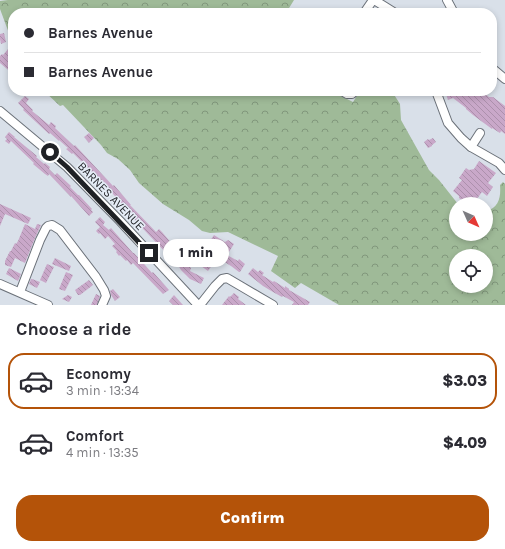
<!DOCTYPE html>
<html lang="en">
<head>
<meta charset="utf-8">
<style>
	:root { --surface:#fff; --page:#f2f2f3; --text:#2b2b33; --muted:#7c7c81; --line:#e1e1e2; --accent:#b45309 }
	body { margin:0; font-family:Karla,sans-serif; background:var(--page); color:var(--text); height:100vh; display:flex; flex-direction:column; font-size:15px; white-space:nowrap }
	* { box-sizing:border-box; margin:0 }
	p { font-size:13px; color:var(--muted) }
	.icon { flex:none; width:22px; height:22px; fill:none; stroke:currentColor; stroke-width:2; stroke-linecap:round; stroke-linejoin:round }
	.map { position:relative; height:305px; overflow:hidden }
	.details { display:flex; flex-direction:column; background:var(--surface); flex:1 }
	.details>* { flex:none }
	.guide { position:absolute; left:8px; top:8px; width:489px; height:88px; border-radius:16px; box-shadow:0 2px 6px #0003; display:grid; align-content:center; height:88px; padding:0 16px; background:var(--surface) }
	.needle { width:26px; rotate:135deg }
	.controls { position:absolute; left:449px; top:197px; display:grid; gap:8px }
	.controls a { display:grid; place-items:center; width:44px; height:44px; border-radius:50%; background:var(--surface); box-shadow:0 2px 6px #0003; font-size:20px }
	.end { position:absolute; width:18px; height:18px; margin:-9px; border:5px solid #1f2125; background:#fff; box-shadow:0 0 0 2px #fff }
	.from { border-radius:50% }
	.bubble { position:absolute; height:28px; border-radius:14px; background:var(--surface); box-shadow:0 2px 6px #0003; font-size:13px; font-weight:800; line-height:28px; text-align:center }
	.guide b { display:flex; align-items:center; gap:14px; height:38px; font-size:15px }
	.guide b+b { border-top:1px solid var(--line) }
	.guide i { width:10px; height:10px; background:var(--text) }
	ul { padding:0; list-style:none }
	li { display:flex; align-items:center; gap:12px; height:56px; margin:0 8px 6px; padding:0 8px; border:2px solid transparent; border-radius:16px }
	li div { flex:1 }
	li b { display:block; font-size:15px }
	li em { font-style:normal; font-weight:800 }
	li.active { border-color:var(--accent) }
	li>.icon { width:36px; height:36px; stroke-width:1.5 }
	h2 { padding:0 16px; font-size:18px; line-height:48px }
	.primary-button { display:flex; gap:8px; margin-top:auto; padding:8px 16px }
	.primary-button a { flex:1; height:46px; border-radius:16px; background:var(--accent); color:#fff; font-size:16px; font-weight:800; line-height:46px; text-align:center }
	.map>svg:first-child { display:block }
	.forest { fill:url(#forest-crowns); fill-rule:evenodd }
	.building { fill:url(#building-back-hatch) }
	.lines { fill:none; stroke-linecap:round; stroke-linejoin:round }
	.minor-casing { stroke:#6b7179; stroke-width:10 }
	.minor { stroke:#fff; stroke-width:8 }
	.route { stroke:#1f2125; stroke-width:5 }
	.labels { text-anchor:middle; stroke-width:3; stroke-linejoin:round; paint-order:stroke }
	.street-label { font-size:12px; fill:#1f2125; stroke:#e6edf7 }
</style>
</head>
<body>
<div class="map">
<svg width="505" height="305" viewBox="0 0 505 305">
	<defs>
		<pattern id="forest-crowns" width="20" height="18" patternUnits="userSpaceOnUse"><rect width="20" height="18" fill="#9fba98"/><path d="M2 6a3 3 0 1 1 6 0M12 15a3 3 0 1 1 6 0" fill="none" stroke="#81977c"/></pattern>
		<pattern id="building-back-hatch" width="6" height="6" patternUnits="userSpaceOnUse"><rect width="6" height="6" fill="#c9a8c9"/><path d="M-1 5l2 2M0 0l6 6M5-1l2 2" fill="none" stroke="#ac90ac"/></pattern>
	</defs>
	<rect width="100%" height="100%" fill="#d9e0e9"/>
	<!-- forest -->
	<g class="forest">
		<path d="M 8,0 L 294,0 L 286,13 L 13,13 L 13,44 L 0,9 L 0,1 Z"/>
		<path d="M 44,91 L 331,91 L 353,102 L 360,91 L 391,91 L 393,93 L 400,104 L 401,120 L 429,170 L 439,180 L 458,204 L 456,204 L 456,234 L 486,234 L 486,211 C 499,208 501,197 500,185 L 503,182 L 505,184 L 505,305 L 339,305 L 301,283 L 295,288 L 271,271 L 278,256 L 228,232 L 210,233 L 202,231 L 189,220 L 163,204 L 139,183 L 130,170 L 118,159 L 107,153 L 101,145 L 63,105 L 60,106 ZM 456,256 L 486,256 L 486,286 L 456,286 Z"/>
	</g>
	<!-- building -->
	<g class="building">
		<path d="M 4,33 L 6,42 L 1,44 L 0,39 L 0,34 Z"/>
		<path d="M 9,48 L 13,52 L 9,57 L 13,61 L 13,74 L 0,63 L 0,56 L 2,54 L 3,55 Z"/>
		<path d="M 445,91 L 481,91 L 489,97 L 493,97 L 505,106 L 505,134 L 501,131 L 500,133 L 492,128 L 492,129 L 473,115 L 466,109 L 466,108 L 453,98 L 448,100 Z"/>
		<path d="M 25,96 L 29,99 L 26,103 L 33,110 L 32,111 L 49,125 L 51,122 L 56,126 L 55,128 L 74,146 L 75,145 L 113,186 L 114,185 L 131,205 L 130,205 L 156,232 L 159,229 L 162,232 L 173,245 L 173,246 L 175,248 L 174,250 L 191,268 L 190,271 L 204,278 L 201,284 L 190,279 L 181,270 L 178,265 L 171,256 L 170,257 L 128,213 L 129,212 L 106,186 L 105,187 L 95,175 L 73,153 L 72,154 L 66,149 L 68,148 L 59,140 L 59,141 L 50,133 L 49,134 L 23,110 L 24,109 L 18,103 Z"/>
		<path d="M 9,132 L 15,137 L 14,137 L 37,156 L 36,157 L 44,164 L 45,163 L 50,167 L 49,169 L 55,175 L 57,173 L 71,186 L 70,187 L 78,195 L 79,195 L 92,209 L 91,210 L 93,212 L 89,216 L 71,196 L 71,197 L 49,174 L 48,176 L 45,174 L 33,164 L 34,163 L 11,141 L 9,144 L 5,141 L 7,139 L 5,137 Z"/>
		<path d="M 89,133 L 94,138 L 89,143 L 84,137 Z"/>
		<path d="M 433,138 L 436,142 L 432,145 L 432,146 L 428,148 L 424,142 L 428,139 L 429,140 Z"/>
		<path d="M 479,161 L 496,173 L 488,183 L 493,187 L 487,196 L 482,192 L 473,204 L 468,204 L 459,198 L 459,196 L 453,191 L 462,180 L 459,178 L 466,168 L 469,170 L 474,169 Z"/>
		<path d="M 0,204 L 31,218 L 28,224 L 5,214 L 0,226 Z"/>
		<path d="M 100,217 L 105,222 L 103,225 L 109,230 L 111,228 L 133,253 L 134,253 L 152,273 L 153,272 L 169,290 L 163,294 L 133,263 L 131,265 L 127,260 L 126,261 L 120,255 L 119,256 L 116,252 L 117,251 L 112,246 L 115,244 L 108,236 L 105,239 L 100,233 L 99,234 L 96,231 L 100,227 L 95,222 Z"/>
		<path d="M 25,224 L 35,229 L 37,224 L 41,225 L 35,238 L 25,263 L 15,258 L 11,267 L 5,265 L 5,261 L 10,251 L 11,251 L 15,243 L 16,244 L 18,241 Z"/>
		<path d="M 214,235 L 225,242 L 228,240 L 234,244 L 227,255 L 238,261 L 239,259 L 245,264 L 240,272 L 239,272 L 231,266 L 209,252 L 214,244 L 210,241 Z"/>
		<path d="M 55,258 L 71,266 L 69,271 L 52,264 Z"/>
		<path d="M 206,259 L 213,264 L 208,271 L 201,266 Z"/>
		<path d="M 47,264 L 54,267 L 46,283 L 40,280 Z"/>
		<path d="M 9,268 L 21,274 L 18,281 L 6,274 Z"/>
		<path d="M 253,268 L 258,272 L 260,270 L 264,273 L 262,275 L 273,282 L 274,281 L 285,288 L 285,286 L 289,289 L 289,290 L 310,302 L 308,305 L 292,305 L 294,302 L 283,296 L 282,297 L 273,292 L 263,286 L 248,274 Z"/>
		<path d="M 66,272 L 73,275 L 65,291 L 59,289 Z"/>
		<path d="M 31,279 L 32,279 L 40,282 L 37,288 L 29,284 Z"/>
		<path d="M 89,280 L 93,285 L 80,295 L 78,295 L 75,290 Z"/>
		<path d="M 113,289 L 120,297 L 115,301 L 111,295 L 110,291 Z"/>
		<path d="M 234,293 L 239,297 L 238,299 L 246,305 L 222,305 L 229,296 L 230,297 Z"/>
		<path d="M 96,294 L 100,296 L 97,305 L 91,305 Z"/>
		<path d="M 68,295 L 72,297 L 69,302 L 62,299 Z"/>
		<path d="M 174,295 L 183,305 L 173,305 L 169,301 Z"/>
	</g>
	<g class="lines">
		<defs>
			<g id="minor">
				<path d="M 447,0 L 454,13"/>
				<path d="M 364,13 L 373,0 L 376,1 L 395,13"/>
				<path d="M 492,68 L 505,79"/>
				<path d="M 342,91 L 347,94 L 352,94 L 355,91"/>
				<path d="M 436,91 L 448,123 L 461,138 L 471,147 L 499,163 L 505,170"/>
				<path d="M 0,111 L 67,167 L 120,221 L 198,305"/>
				<path d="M 471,147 L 480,133"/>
				<path d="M 0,284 L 48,305"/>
				<path d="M 20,292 L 40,240 L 46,228 L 48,226 L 52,225 L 60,230 L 96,277 L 104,290 L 106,296 L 102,305"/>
				<path d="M 200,305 L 215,286 L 222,279 L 227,278 L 273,305"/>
			</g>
		</defs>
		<!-- minor casing -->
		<use href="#minor" class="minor-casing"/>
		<!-- minor -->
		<use href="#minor" class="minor"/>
	</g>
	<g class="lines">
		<!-- route -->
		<path class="route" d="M 50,152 L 67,167 L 149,253"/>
	</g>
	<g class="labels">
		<!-- street labels -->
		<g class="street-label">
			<text transform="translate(111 196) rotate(46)" y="4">BARNES AVENUE</text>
		</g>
	</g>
</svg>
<div class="controls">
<a><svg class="needle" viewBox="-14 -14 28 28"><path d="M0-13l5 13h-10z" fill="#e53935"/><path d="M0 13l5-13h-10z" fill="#7c7c81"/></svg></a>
<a><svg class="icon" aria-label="locate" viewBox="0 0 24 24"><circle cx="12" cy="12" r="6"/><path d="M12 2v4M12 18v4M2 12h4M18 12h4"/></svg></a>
</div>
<i class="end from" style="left:50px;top:152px"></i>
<i class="end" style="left:149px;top:253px"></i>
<div class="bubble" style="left:163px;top:239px;width:66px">1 min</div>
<div class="guide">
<b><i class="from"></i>Barnes Avenue</b>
<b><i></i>Barnes Avenue</b>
</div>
</div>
<section class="details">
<h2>Choose a ride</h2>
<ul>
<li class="active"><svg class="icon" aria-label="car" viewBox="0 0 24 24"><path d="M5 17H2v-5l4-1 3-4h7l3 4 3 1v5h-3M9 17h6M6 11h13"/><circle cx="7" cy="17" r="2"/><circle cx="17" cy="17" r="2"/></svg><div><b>Economy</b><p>3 min · 13:34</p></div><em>$3.03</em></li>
<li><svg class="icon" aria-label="car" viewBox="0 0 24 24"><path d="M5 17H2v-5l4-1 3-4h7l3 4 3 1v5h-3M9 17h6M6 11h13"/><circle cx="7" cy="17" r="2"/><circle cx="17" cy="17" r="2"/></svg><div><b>Comfort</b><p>4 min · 13:35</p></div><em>$4.09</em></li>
</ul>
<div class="primary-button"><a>Confirm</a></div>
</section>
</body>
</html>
